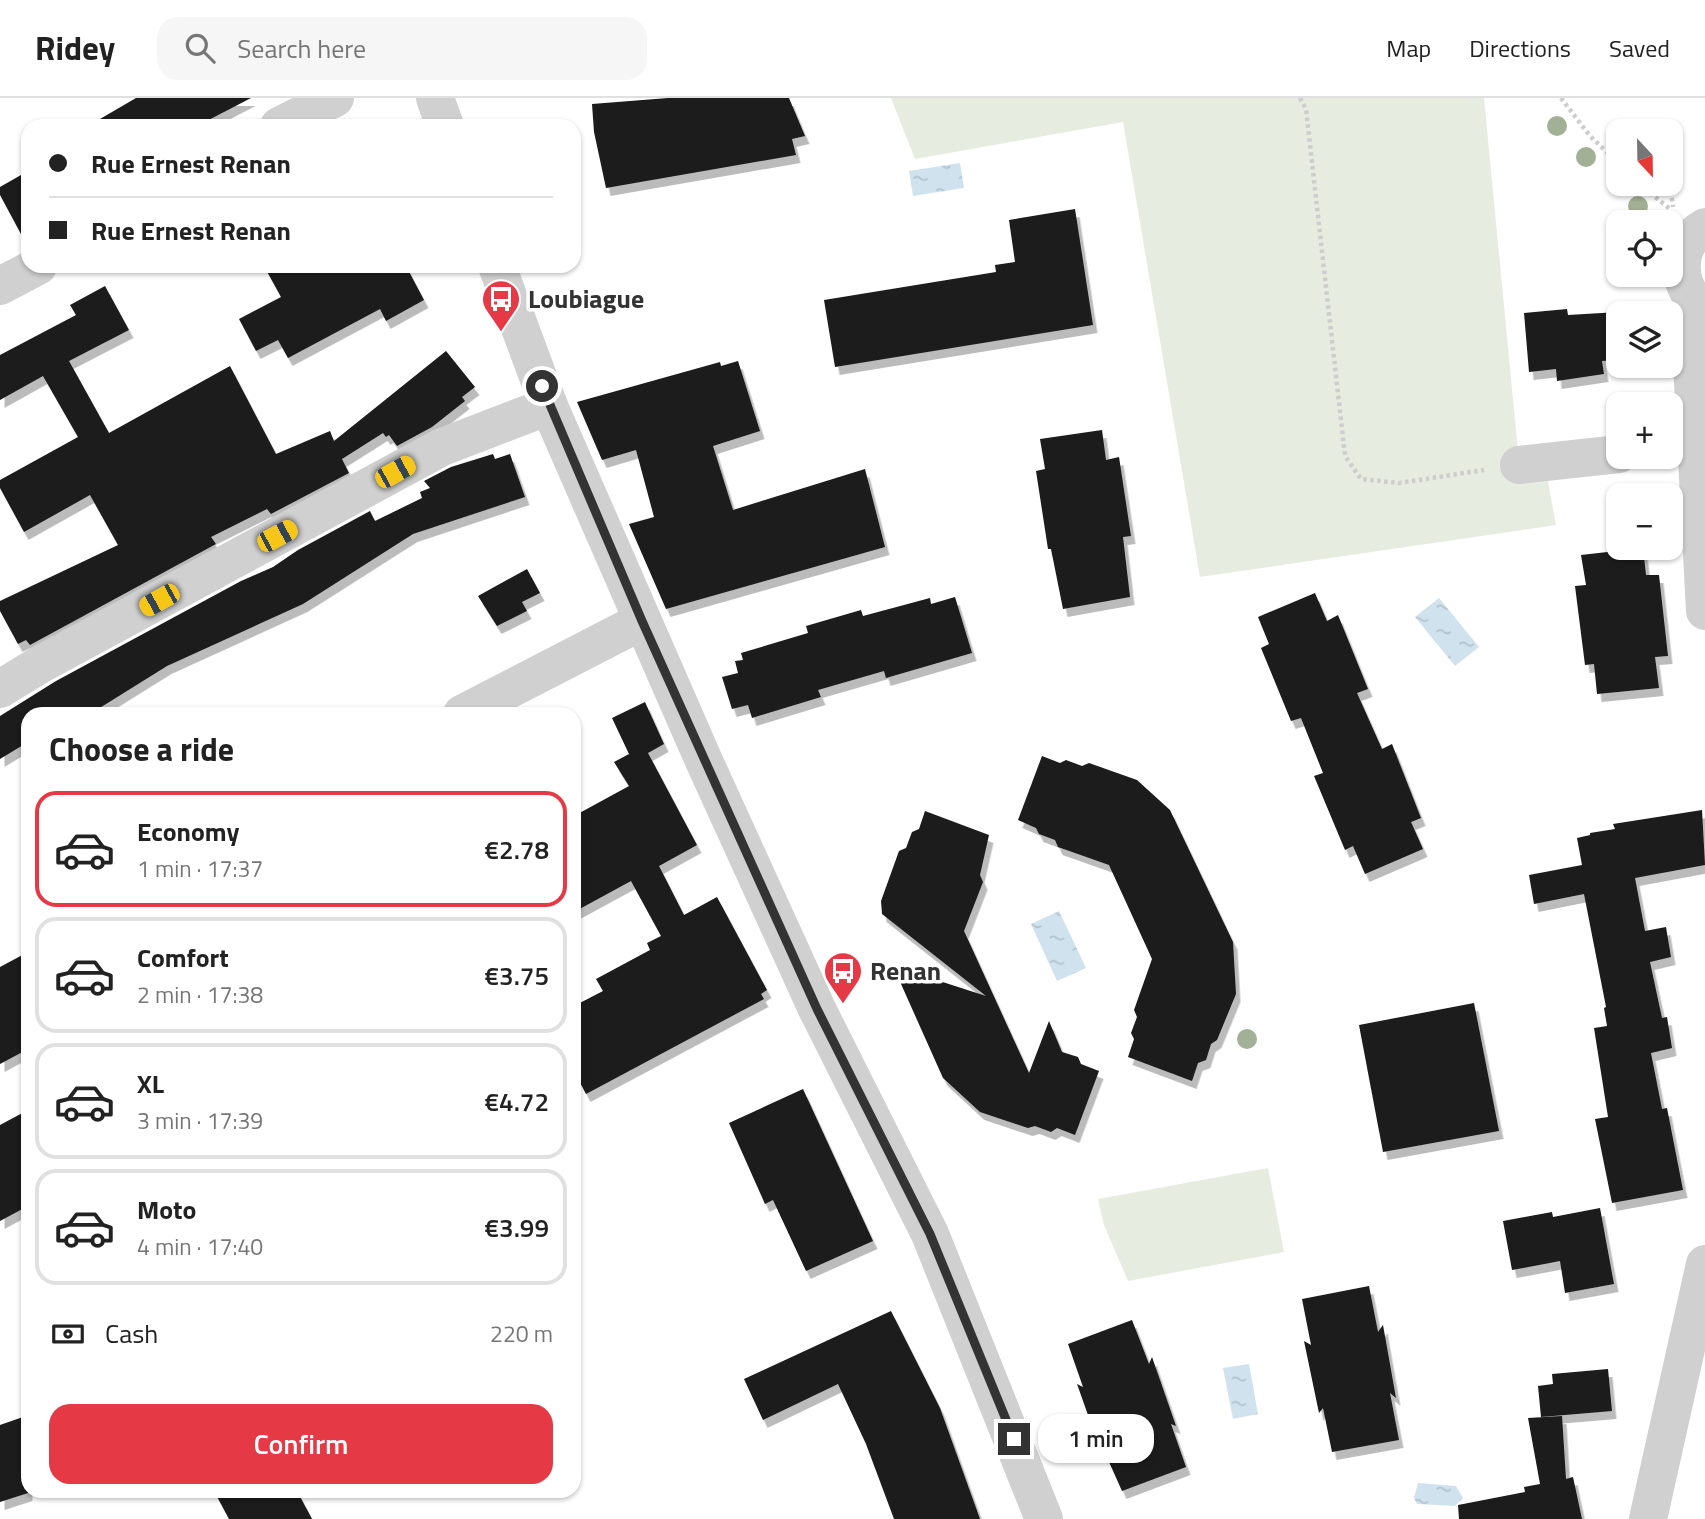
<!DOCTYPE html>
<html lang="en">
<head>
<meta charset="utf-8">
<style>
	:root { --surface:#fff; --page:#f6f6f6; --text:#222; --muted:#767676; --line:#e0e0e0; --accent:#e63946 }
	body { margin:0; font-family:"Titillium Web",sans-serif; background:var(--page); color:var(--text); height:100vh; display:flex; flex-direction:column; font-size:26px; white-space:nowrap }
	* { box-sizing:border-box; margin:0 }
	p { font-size:23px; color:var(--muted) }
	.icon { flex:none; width:38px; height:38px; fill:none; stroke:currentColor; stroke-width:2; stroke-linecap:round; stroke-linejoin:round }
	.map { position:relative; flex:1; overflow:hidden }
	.drawer { position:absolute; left:21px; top:609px; width:560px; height:791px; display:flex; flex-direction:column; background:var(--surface); border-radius:21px; box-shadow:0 2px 5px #0004 }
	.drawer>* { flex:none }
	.banner { position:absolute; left:21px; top:21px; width:560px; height:154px; border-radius:21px; box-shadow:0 2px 5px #0004; display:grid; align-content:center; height:154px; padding:0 28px; background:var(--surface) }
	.needle { width:46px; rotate:158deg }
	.fabs { position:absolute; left:1606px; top:21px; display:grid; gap:14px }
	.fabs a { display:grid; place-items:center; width:77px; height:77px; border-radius:14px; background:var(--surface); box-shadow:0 2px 5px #0004; font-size:35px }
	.end { position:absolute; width:32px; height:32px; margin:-16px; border:9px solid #333; background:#fff; box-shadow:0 0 0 4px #fff }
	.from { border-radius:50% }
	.bubble { position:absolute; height:49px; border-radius:21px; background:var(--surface); box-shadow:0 2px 5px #0004; font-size:23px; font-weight:600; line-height:49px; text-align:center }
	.car { position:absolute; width:21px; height:42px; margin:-21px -10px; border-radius:9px; box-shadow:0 0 5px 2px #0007; background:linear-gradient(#f5c518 24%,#345 0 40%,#f5c518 0 76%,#345 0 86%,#f5c518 0) }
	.banner b { display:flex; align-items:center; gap:24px; height:66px; font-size:26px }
	.banner b+b { border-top:2px solid var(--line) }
	.banner i { width:18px; height:18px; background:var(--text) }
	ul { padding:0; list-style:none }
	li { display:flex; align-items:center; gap:21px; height:116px; margin:0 14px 10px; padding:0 14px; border:4px solid var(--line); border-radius:21px }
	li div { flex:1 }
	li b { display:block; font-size:26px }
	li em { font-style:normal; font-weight:600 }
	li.active { border-color:var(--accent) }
	li>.icon { width:63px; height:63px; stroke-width:1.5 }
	h2 { padding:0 28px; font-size:32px; line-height:84px }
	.pay { display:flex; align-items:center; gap:18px; height:77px; padding:0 28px; font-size:26px }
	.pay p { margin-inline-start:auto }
	.primary-button { display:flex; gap:14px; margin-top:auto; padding:14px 28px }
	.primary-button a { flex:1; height:80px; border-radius:21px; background:var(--accent); color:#fff; font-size:28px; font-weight:600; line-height:80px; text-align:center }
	header { display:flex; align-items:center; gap:42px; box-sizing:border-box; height:98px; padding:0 35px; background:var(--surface); border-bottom:2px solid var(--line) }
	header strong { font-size:33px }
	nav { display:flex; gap:38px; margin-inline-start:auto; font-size:24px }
	.search { width:490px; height:63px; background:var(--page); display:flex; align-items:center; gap:18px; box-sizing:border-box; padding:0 24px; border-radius:21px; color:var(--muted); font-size:26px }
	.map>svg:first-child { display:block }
	.green { fill:#e6ecdf }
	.water { fill:url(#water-ripples) }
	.building { fill:#1a1a1a; filter:url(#shadow) }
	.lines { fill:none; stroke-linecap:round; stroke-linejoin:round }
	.path { stroke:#cdcdcd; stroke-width:4.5; stroke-dasharray:3.5 3.5; stroke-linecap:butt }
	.minor { stroke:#d0d0d0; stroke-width:38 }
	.tree { fill:#a2b095 }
	.route { stroke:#333; stroke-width:9 }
	.labels { text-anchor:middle; stroke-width:7; stroke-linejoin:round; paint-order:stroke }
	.poi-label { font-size:26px; font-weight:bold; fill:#333; stroke:#fff; text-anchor:start }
</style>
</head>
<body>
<header>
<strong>Ridey</strong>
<div class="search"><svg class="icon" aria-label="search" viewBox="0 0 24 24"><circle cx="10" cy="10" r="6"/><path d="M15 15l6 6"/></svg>Search here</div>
<nav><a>Map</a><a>Directions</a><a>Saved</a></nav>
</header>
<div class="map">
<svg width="1705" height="1421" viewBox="0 0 1705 1421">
	<defs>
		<pattern id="water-ripples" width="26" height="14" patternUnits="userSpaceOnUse" patternTransform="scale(1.75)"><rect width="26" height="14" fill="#cfe2ee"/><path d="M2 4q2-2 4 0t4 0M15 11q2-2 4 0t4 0" fill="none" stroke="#b2c2cd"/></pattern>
		<filter id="shadow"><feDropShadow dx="4.5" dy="8" stdDeviation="0" flood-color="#0004"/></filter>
	</defs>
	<rect width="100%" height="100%" fill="#fff"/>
	<!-- green -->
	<g class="green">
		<path d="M 891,0 L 1484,0 L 1520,374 L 1546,373 L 1556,427 L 1200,479 L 1123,24 L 915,61 Z"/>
		<path d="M 1268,1070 L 1284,1154 L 1128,1183 L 1104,1127 L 1098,1101 Z"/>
	</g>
	<!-- water -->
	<g class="water">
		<path d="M 960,65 L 964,90 L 913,98 L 909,73 Z"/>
		<path d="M 1439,500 L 1479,549 L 1455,568 L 1415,519 Z"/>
		<path d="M 1059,813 L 1086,870 L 1057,883 L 1031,826 Z"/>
		<path d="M 1249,1266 L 1258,1316 L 1233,1321 L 1223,1270 Z"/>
		<path d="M 1418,1385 L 1456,1388 L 1463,1400 L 1455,1408 L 1417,1406 L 1414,1400 Z"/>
	</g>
	<!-- building -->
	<g class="building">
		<path d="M 136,0 L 251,0 L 197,28 L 88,28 Z"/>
		<path d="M 668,0 L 789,0 L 805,38 L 792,41 L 796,57 L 606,90 L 594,34 L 592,6 Z"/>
		<path d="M 28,73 L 28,149 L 0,97 L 0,89 Z"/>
		<path d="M 1075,111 L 1093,227 L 835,269 L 824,202 L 996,174 L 995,167 L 1015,164 L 1009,122 Z"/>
		<path d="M 264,168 L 406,168 L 424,202 L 386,223 L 380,211 L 288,260 L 278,242 L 256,253 L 239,221 L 281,199 Z"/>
		<path d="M 105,188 L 129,232 L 69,263 L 109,335 L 230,268 L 276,356 L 330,333 L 334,343 L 446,253 L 475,289 L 462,299 L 465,303 L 432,329 L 397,348 L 389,337 L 386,339 L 383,335 L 342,361 L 349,375 L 271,416 L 267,411 L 211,439 L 216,446 L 30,547 L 26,542 L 18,546 L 0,513 L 0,503 L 118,447 L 90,397 L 24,434 L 0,390 L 0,382 L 78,339 L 43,278 L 0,302 L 0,257 L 76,217 L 70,207 Z"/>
		<path d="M 1567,211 L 1568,217 L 1619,214 L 1619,262 L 1602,263 L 1604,276 L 1557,283 L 1556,271 L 1529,274 L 1524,215 Z"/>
		<path d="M 738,263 L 760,333 L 713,348 L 733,412 L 865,371 L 885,449 L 666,511 L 629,426 L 654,419 L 636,352 L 602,362 L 577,304 L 720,264 L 721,268 Z"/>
		<path d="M 1102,332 L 1106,362 L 1119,359 L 1131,438 L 1123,439 L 1130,499 L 1063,511 L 1051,451 L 1048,451 L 1036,373 L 1045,371 L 1040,341 Z"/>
		<path d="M 493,356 L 495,361 L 510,356 L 525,399 L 413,436 L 303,506 L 167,568 L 90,616 L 28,616 L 28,644 L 0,661 L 0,618 L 56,583 L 241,483 L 273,469 L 298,452 L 370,413 L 375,423 L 422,400 L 420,394 L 430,390 L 424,383 L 451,369 Z"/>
		<path d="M 1643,450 L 1646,477 L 1659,477 L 1668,558 L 1655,559 L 1659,590 L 1597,596 L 1594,566 L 1585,567 L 1575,488 L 1586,487 L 1581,457 Z"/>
		<path d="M 527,471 L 540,495 L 522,504 L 527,513 L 497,528 L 478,498 Z"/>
		<path d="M 1315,495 L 1327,523 L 1338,517 L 1368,591 L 1357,595 L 1382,651 L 1392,646 L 1421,720 L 1411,724 L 1423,751 L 1365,776 L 1353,748 L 1345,752 L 1314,678 L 1323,675 L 1301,620 L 1291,623 L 1261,550 L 1269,546 L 1258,519 Z"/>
		<path d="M 955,499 L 972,555 L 886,580 L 884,573 L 818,592 L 821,599 L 752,620 L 748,607 L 732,611 L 722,579 L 738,575 L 735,563 L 743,562 L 741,555 L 808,535 L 806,528 L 861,512 L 863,518 L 930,500 L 931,506 Z"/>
		<path d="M 645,604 L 664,646 L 648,655 L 697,747 L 659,768 L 684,817 L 717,799 L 767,892 L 761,896 L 764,901 L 586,996 L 574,973 L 574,908 L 603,893 L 596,881 L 650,852 L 647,845 L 661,838 L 631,783 L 574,814 L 574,718 L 629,688 L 614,664 L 629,656 L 612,620 Z"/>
		<path d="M 1042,658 L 1060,665 L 1066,662 L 1082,668 L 1089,665 L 1137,682 L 1170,712 L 1233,844 L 1236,896 L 1217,942 L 1211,946 L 1206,962 L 1198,965 L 1192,983 L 1128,959 L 1134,941 L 1131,935 L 1137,919 L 1134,912 L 1152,861 L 1109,767 L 1058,749 L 1055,742 L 1039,736 L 1036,730 L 1018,722 Z"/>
		<path d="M 1702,712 L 1705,767 L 1635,780 L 1645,833 L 1666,829 L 1671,859 L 1650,864 L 1662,920 L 1667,919 L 1672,950 L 1651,955 L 1662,1011 L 1667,1010 L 1683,1092 L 1612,1105 L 1595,1021 L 1608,1019 L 1594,930 L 1607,928 L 1604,910 L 1606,909 L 1584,796 L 1534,806 L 1529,777 L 1582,767 L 1577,740 L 1590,737 L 1590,735 L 1615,731 L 1613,726 Z"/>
		<path d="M 925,713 L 989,737 L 980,777 L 983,784 L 964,833 L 1029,975 L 1049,923 L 1062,954 L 1078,959 L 1081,966 L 1099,973 L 1075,1037 L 1057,1030 L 1051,1034 L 1035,1028 L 1028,1030 L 980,1014 L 943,980 L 893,868 L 986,898 L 882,816 L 881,803 L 899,753 L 906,750 L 912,734 L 919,731 Z"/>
		<path d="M 28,854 L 28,951 L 0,966 L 0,869 Z"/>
		<path d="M 1474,905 L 1499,1033 L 1383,1054 L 1359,927 Z"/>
		<path d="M 803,991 L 873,1143 L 806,1173 L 773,1102 L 765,1106 L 729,1025 Z"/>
		<path d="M 28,1012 L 28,1108 L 0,1123 L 0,1027 Z"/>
		<path d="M 1600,1110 L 1614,1186 L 1565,1195 L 1560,1163 L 1512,1172 L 1503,1123 L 1552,1114 L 1553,1119 Z"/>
		<path d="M 1369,1188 L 1378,1234 L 1383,1227 L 1396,1300 L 1390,1295 L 1399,1342 L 1332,1354 L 1323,1310 L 1319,1315 L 1304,1243 L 1311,1247 L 1302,1201 Z"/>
		<path d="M 891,1213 L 940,1310 L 980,1421 L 894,1421 L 866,1346 L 838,1286 L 763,1322 L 744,1281 Z"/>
		<path d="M 1132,1222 L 1149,1266 L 1152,1259 L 1176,1328 L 1171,1326 L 1186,1369 L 1122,1393 L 1088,1317 L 1077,1286 L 1083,1289 L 1068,1246 Z"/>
		<path d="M 1608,1271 L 1612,1313 L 1541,1319 L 1538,1288 L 1553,1286 L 1552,1276 Z"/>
		<path d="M 1562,1318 L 1566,1381 L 1573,1379 L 1582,1421 L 1459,1421 L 1458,1407 L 1525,1394 L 1524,1389 L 1540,1386 L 1528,1320 Z"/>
		<path d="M 23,1319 L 28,1334 L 28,1395 L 0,1404 L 0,1327 Z"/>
		<path d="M 214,1393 L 297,1393 L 312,1421 L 229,1421 Z"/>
	</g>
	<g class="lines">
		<!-- path -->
		<g class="path">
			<path d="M 1300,0 L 1306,11 L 1345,358 L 1361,381 L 1399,385 L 1484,372"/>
			<path d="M 1561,0 L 1590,38 L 1619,66"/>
			<path d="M 1639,86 L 1670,111"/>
			<path d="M 1670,86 L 1673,109"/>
		</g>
		<!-- minor -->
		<g class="minor">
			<path d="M 435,0 L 445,28"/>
			<path d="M 279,28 L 335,0"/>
			<path d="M 1705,129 C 1673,147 1675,192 1705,211"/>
			<path d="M 497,168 L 549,308 L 704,663 L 817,911 L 930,1136 L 1044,1421"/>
			<path d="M 0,188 L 38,168"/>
			<path d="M 1701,209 L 1693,226 L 1691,246 L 1705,513"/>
			<path d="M 1519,367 L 1619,356"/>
			<path d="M 0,591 L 41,566 L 442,349 L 549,308"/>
			<path d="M 462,616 L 642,523"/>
			<path d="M 1648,1421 L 1705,1166"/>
		</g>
	</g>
	<!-- trees -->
	<g class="tree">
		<circle cx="1557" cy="28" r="10"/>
		<circle cx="1586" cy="59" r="10"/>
		<circle cx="1638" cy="108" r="10"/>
		<circle cx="1247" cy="941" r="10"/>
	</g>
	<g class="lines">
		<!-- route -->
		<path class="route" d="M 542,288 L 642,523 L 817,911 L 930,1136 L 1014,1341"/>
	</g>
	<!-- icons -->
	<defs>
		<symbol id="bus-pin" viewBox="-11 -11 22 30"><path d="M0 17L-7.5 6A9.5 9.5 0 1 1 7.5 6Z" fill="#e63946" stroke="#fff"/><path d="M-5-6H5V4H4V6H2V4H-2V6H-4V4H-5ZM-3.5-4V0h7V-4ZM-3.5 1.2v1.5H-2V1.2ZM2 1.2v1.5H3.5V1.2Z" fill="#fff"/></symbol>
	</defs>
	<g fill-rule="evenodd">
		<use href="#bus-pin" x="479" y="179" width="44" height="60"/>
		<use href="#bus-pin" x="821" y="851" width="44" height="60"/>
	</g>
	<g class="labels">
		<!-- poi labels -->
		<g class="poi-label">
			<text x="528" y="210">Loubiague</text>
			<text x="870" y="882">Renan</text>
		</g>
	</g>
</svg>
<div class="fabs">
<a><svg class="needle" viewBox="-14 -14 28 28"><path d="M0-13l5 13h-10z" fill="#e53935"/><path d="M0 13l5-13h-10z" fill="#767676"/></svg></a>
<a><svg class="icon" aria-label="locate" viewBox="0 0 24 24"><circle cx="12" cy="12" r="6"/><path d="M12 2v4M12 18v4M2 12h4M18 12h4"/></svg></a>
<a><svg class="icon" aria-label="layers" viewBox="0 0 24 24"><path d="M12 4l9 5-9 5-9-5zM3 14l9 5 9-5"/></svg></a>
<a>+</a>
<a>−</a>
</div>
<i class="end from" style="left:542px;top:288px"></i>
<i class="end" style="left:1014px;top:1341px"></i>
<div class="bubble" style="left:1038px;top:1316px;width:116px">1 min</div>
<i class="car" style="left:395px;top:374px;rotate:61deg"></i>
<i class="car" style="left:277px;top:438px;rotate:62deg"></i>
<i class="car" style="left:159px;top:502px;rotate:241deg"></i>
<div class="banner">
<b><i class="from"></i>Rue Ernest Renan</b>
<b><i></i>Rue Ernest Renan</b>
</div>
<section class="drawer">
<h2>Choose a ride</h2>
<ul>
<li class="active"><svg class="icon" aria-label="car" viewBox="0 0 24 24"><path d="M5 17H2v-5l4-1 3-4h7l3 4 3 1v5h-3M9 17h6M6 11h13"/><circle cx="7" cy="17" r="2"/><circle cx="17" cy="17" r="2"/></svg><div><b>Economy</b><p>1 min · 17:37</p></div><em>€2.78</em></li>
<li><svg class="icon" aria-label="car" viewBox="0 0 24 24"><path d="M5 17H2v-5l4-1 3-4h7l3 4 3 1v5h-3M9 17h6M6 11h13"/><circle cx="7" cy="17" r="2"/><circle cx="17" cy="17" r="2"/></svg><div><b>Comfort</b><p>2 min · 17:38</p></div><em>€3.75</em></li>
<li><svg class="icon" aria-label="car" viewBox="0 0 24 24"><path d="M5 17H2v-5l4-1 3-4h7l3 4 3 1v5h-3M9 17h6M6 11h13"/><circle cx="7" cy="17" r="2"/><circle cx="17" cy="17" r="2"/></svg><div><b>XL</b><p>3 min · 17:39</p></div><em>€4.72</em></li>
<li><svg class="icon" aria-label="car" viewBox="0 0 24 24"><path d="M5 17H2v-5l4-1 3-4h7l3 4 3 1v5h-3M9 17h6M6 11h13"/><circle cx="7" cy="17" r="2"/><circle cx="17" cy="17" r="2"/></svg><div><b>Moto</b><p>4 min · 17:40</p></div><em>€3.99</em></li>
</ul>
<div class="pay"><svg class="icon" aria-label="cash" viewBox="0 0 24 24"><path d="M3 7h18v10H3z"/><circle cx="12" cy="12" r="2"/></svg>Cash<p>220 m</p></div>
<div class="primary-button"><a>Confirm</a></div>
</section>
</div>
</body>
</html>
